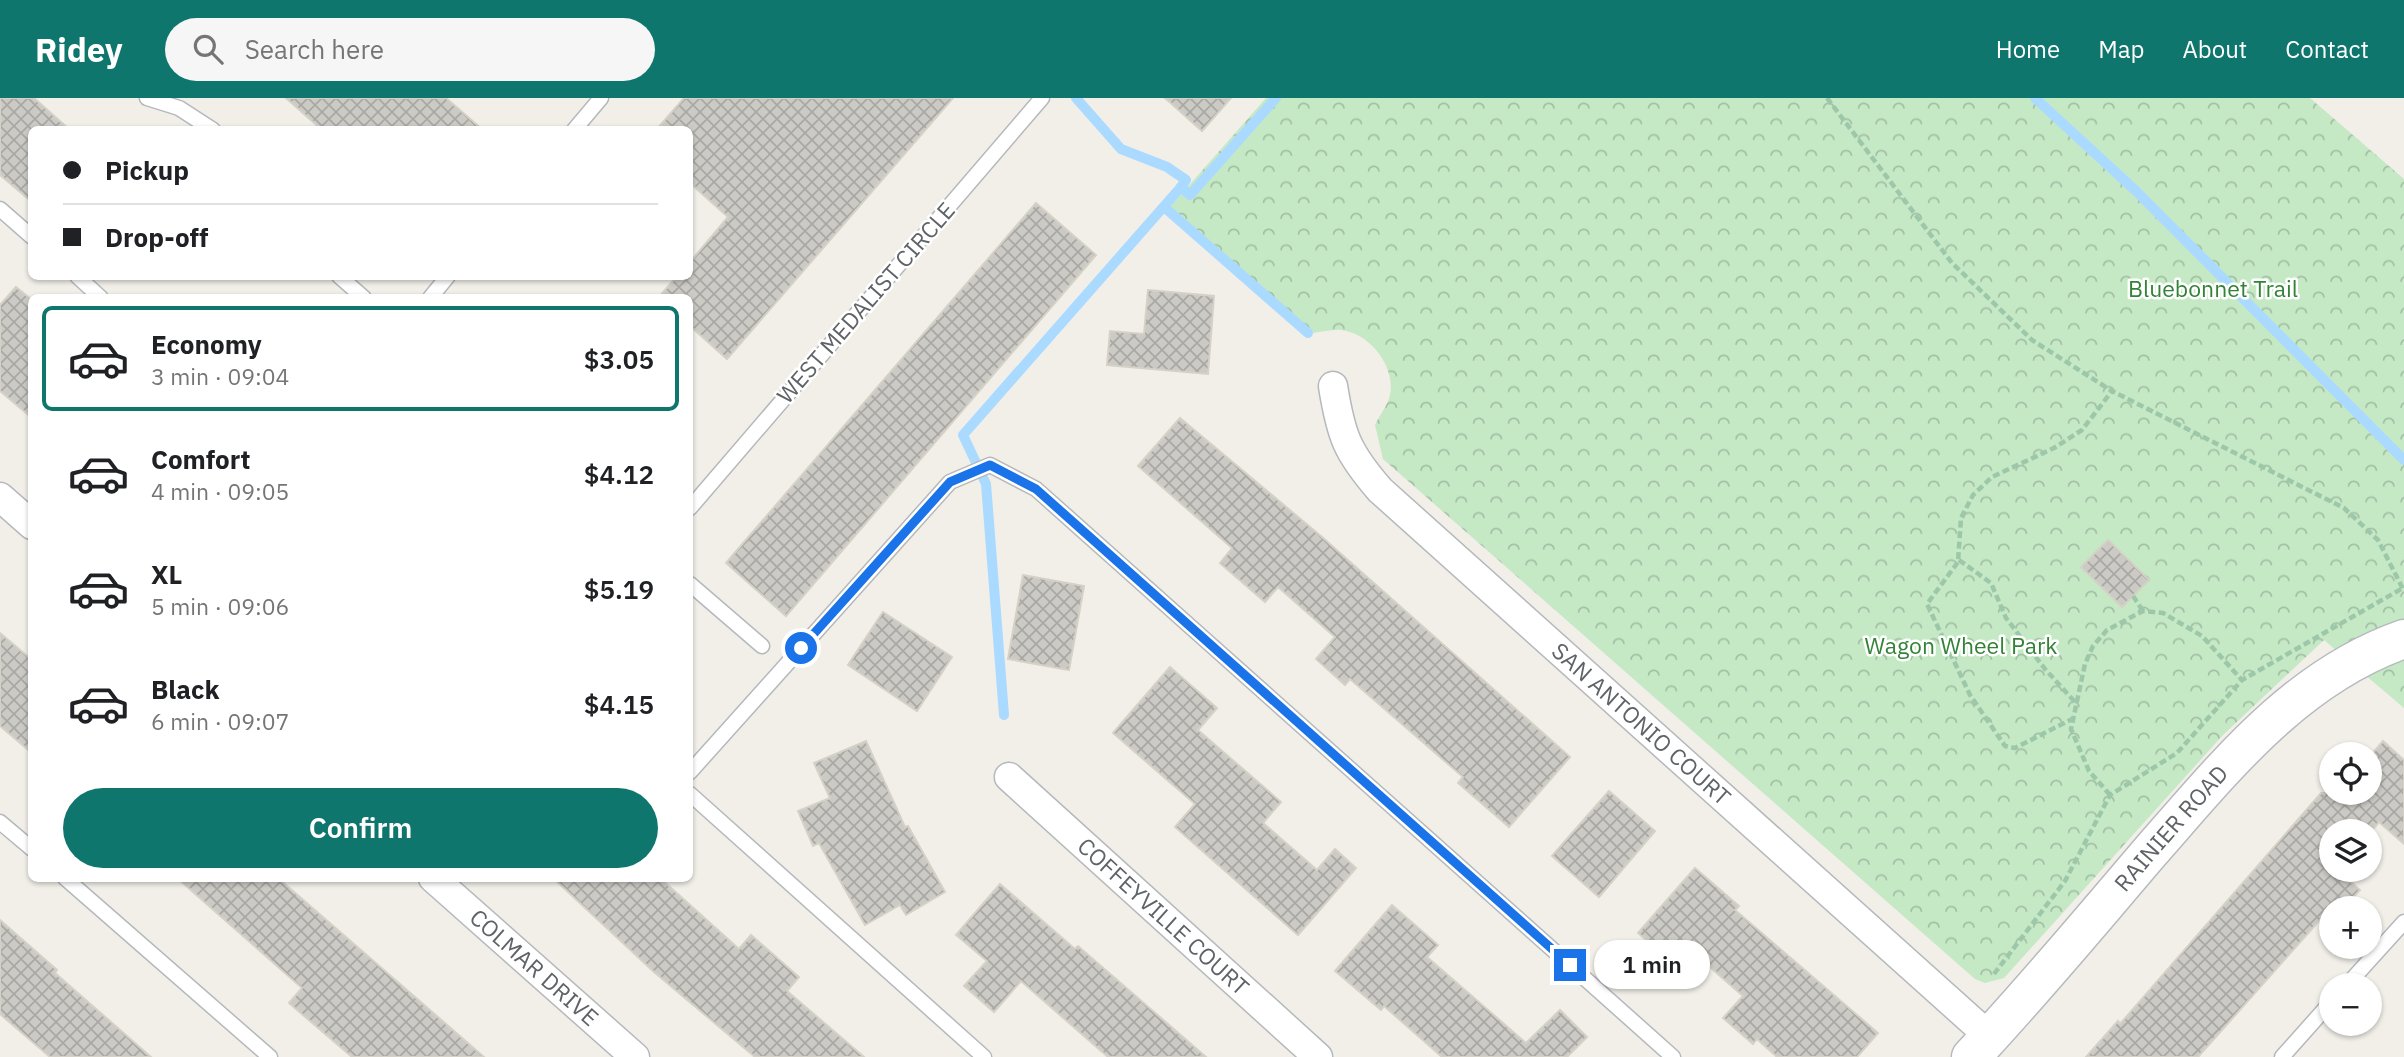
<!DOCTYPE html>
<html lang="en">
<head>
<meta charset="utf-8">
<style>
	:root { --surface:#fff; --page:#f6f6f6; --text:#202124; --muted:#757577; --line:#e0e0e0; --accent:#0f766e }
	body { margin:0; font-family:"IBM Plex Sans",sans-serif; background:var(--page); color:var(--text); height:100vh; display:flex; flex-direction:column; font-size:26px; white-space:nowrap }
	* { box-sizing:border-box; margin:0 }
	p { font-size:23px; color:var(--muted) }
	.icon { flex:none; width:38px; height:38px; fill:none; stroke:currentColor; stroke-width:2; stroke-linecap:round; stroke-linejoin:round }
	.map { position:relative; flex:1; overflow:hidden }
	.panel { position:absolute; left:28px; top:196px; width:665px; height:588px; display:flex; flex-direction:column; background:var(--surface); border-radius:10px; box-shadow:0 2px 5px #0004 }
	.panel>* { flex:none }
	.guide { position:absolute; left:28px; top:28px; width:665px; height:154px; border-radius:10px; box-shadow:0 2px 5px #0004; display:grid; align-content:center; height:154px; padding:0 35px; background:var(--surface) }
	.buttons { position:absolute; left:2319px; top:644px; display:grid; gap:14px }
	.buttons a { display:grid; place-items:center; width:63px; height:63px; border-radius:50%; background:var(--surface); box-shadow:0 2px 5px #0004; font-size:35px }
	.end { position:absolute; width:32px; height:32px; margin:-16px; border:9px solid #1a73e8; background:#fff; box-shadow:0 0 0 4px #fff }
	.from { border-radius:50% }
	.bubble { position:absolute; height:49px; border-radius:24px; background:var(--surface); box-shadow:0 2px 5px #0004; font-size:23px; font-weight:600; line-height:49px; text-align:center }
	.guide b { display:flex; align-items:center; gap:24px; height:66px; font-size:26px }
	.guide b+b { border-top:2px solid var(--line) }
	.guide i { width:18px; height:18px; background:var(--text) }
	ul { padding:12px 0 0; list-style:none }
	li { display:flex; align-items:center; gap:21px; height:105px; margin:0 14px 10px; padding:0 21px; border:4px solid transparent; border-radius:10px }
	li div { flex:1 }
	li b { display:block; font-size:26px }
	li em { font-style:normal; font-weight:600 }
	li.selected { border-color:var(--accent) }
	li>.icon { width:63px; height:63px; stroke-width:1.5 }
	.action { display:flex; gap:14px; margin-top:auto; padding:14px 35px }
	.action a { flex:1; height:80px; border-radius:42px; background:var(--accent); color:#fff; font-size:28px; font-weight:600; line-height:80px; text-align:center }
	header { display:flex; align-items:center; gap:42px; box-sizing:border-box; height:98px; padding:0 35px; background:var(--accent); color:#fff }
	header strong { font-size:33px }
	nav { display:flex; gap:38px; margin-inline-start:auto; font-size:24px }
	.search { width:490px; height:63px; background:var(--page); display:flex; align-items:center; gap:18px; box-sizing:border-box; padding:0 24px; border-radius:38px; color:var(--muted); font-size:26px }
	.map>svg:first-child { display:block }
	.forest { fill:url(#forest-crowns) }
	.lines { fill:none; stroke-linecap:round; stroke-linejoin:round }
	.stream { stroke:#aadaff; stroke-width:10 }
	.building { fill:url(#building-cross-hatch); stroke:#d6d1c6; stroke-width:2 }
	.lane-casing { stroke:#b5b8bc; stroke-width:17 }
	.street-casing { stroke:#b5b8bc; stroke-width:31 }
	.secondary-casing { stroke:#b6babf; stroke-width:41 }
	.path { stroke:#9cc7a9; stroke-width:4.5; stroke-dasharray:7 3.5; stroke-linecap:butt }
	.lane { stroke:#fff; stroke-width:14 }
	.street { stroke:#fff; stroke-width:28 }
	.secondary { stroke:#fff; stroke-width:38 }
	.route { stroke:#1a73e8; stroke-width:9 }
	.labels { text-anchor:middle; stroke-width:5; stroke-linejoin:round; paint-order:stroke }
	.park-label { font-size:23px; fill:#348238; stroke:#fff }
	.street-label { font-size:23px; fill:#5f6368; stroke:#fff }
</style>
</head>
<body>
<header>
<strong>Ridey</strong>
<div class="search"><svg class="icon" aria-label="search" viewBox="0 0 24 24"><circle cx="10" cy="10" r="6"/><path d="M15 15l6 6"/></svg>Search here</div>
<nav><a>Home</a><a>Map</a><a>About</a><a>Contact</a></nav>
</header>
<div class="map">
<svg width="2404" height="959" viewBox="0 0 2404 959">
	<defs>
		<pattern id="forest-crowns" width="20" height="18" patternUnits="userSpaceOnUse" patternTransform="scale(1.75)"><rect width="20" height="18" fill="#c5e8c5"/><path d="M2 6a3 3 0 1 1 6 0M12 15a3 3 0 1 1 6 0" fill="none" stroke="#a3c0a4"/></pattern>
		<pattern id="building-cross-hatch" width="8" height="8" patternUnits="userSpaceOnUse" patternTransform="scale(1.75)"><rect width="8" height="8" fill="#cccac5"/><path d="M0 0l8 8M0 8l8-8" fill="none" stroke="#a9a8a4"/></pattern>
	</defs>
	<rect width="100%" height="100%" fill="#f1efe8"/>
	<!-- forest -->
	<path class="forest" d="M 1266,0 L 2310,0 L 2404,81 L 2404,610 L 2324,542 L 2223,637 L 2004,880 L 1985,885 L 1975,881 L 1383,361 L 1375,327 C 1379,318 1388,307 1390,297 C 1396,269 1370,235 1341,232 C 1333,231 1322,234 1313,235 L 1170,109 Z"/>
	<g class="lines">
		<!-- stream -->
		<g class="stream">
			<path d="M 1076,0 L 1121,51 L 1167,69 L 1186,82 L 1181,89"/>
			<path d="M 2035,0 L 2136,93 L 2404,362"/>
			<path d="M 1164,109 L 1308,235"/>
			<path d="M 1004,617 L 986,386 L 963,337 L 1181,89 L 1190,97 L 1276,0"/>
		</g>
	</g>
	<!-- building -->
	<g class="building">
		<path d="M 0,0 L 34,0 L 70,32 L 32,32 L 32,104 L 0,77 Z"/>
		<path d="M 286,0 L 446,0 L 483,32 L 322,32 Z"/>
		<path d="M 684,0 L 953,0 L 727,261 L 690,228 L 690,200 L 658,200 L 677,178 L 690,178 L 690,164 L 728,119 L 690,85 L 690,32 L 656,32 Z"/>
		<path d="M 1165,0 L 1231,0 L 1202,33 Z"/>
		<path d="M 1036,105 L 1096,157 L 786,518 L 726,465 Z"/>
		<path d="M 16,189 L 32,202 L 32,320 L 0,293 L 0,207 Z"/>
		<path d="M 1148,192 L 1214,198 L 1208,276 L 1107,267 L 1110,233 L 1144,236 Z"/>
		<path d="M 1180,320 L 1322,439 L 1570,659 L 1509,729 L 1458,685 L 1463,679 L 1350,581 L 1345,587 L 1316,561 L 1335,539 L 1278,489 L 1265,504 L 1220,465 L 1232,450 L 1138,368 Z"/>
		<path d="M 2108,442 L 2149,482 L 2122,509 L 2081,469 Z"/>
		<path d="M 1023,477 L 1084,488 L 1069,572 L 1008,561 Z"/>
		<path d="M 883,514 L 952,559 L 917,613 L 848,567 Z"/>
		<path d="M 0,535 L 32,562 L 32,655 L 0,628 Z"/>
		<path d="M 1170,569 L 1217,610 L 1198,632 L 1281,704 L 1263,725 L 1317,772 L 1335,751 L 1356,770 L 1298,837 L 1175,729 L 1195,706 L 1113,635 Z"/>
		<path d="M 866,643 L 905,729 L 908,728 L 945,794 L 906,817 L 900,807 L 865,827 L 819,745 L 813,748 L 798,713 L 830,700 L 814,665 Z"/>
		<path d="M 2383,643 L 2404,662 L 2404,746 L 2379,724 L 2370,735 L 2331,733 L 2331,772 L 2338,772 L 2360,792 L 2344,810 L 2331,810 L 2331,817 L 2327,814 L 2198,959 L 2086,959 L 2118,923 L 2120,926 L 2321,695 L 2370,695 L 2370,658 Z"/>
		<path d="M 1609,693 L 1655,733 L 1599,799 L 1552,758 Z"/>
		<path d="M 1695,770 L 1739,808 L 1735,812 L 1878,935 L 1857,959 L 1777,959 L 1757,941 L 1753,946 L 1723,920 L 1743,898 L 1696,857 L 1682,873 L 1638,835 Z"/>
		<path d="M 177,780 L 278,780 L 484,959 L 352,959 L 289,905 L 302,890 Z"/>
		<path d="M 553,780 L 660,780 L 739,851 L 751,837 L 799,879 L 787,893 L 864,959 L 755,959 L 654,874 Z"/>
		<path d="M 1000,786 L 1075,851 L 1078,848 L 1206,959 L 1108,959 L 1021,883 L 994,914 L 964,888 L 987,863 L 956,837 Z"/>
		<path d="M 1392,807 L 1438,847 L 1427,859 L 1526,945 L 1560,912 L 1587,939 L 1567,959 L 1442,959 L 1384,908 L 1381,912 L 1335,873 Z"/>
		<path d="M 0,822 L 57,872 L 55,875 L 151,959 L 50,959 L 0,916 Z"/>
	</g>
	<g class="lines">
		<defs>
			<g id="lane">
				<path d="M 147,0 L 179,10 L 213,32"/>
				<path d="M 574,32 L 601,0"/>
				<path d="M 0,111 L 32,139"/>
				<path d="M 77,178 L 101,200"/>
				<path d="M 339,178 L 364,200"/>
				<path d="M 430,200 L 448,178"/>
				<path d="M 690,410 L 1042,0"/>
				<path d="M 690,486 L 762,548"/>
				<path d="M 690,674 L 950,384 L 990,367 L 1036,391 L 1673,959"/>
				<path d="M 690,696 L 984,959"/>
				<path d="M 0,724 L 32,751"/>
				<path d="M 65,780 L 270,959"/>
				<path d="M 2347,887 L 2404,824"/>
				<path d="M 2282,959 L 2331,904"/>
			</g>
			<g id="street">
				<path id="s1" d="M 1333,288 C 1341,338 1347,354 1380,392 L 1990,939"/>
				<path d="M 0,399 L 32,427"/>
				<path id="s2" d="M 1009,679 L 1318,959"/>
				<path id="s3" d="M 433,780 L 635,959"/>
			</g>
			<g id="secondary">
				<path id="s4" d="M 1971,959 C 2033,893 2091,823 2150,754 C 2224,670 2295,579 2404,541"/>
			</g>
		</defs>
		<!-- lane casing -->
		<use href="#lane" class="lane-casing"/>
		<!-- street casing -->
		<use href="#street" class="street-casing"/>
		<!-- secondary casing -->
		<use href="#secondary" class="secondary-casing"/>
		<!-- path -->
		<g class="path">
			<path d="M 1827,0 L 1952,165 L 2032,242 L 2112,293 L 2344,410 L 2378,442 L 2404,493"/>
			<path d="M 1959,462 L 1991,485 L 2006,520 L 2045,571 L 2075,604"/>
			<path d="M 2133,498 L 2143,513"/>
			<path d="M 2074,620 L 2015,650 L 2005,648 L 1970,597 L 1927,506 L 1958,464 L 1961,420 L 1973,397 L 1992,379 L 2054,350 L 2082,332 L 2112,293"/>
			<path d="M 2110,697 L 2089,673 L 2071,631 L 2085,566 L 2093,548 L 2107,532 L 2143,513 L 2163,515 L 2202,538 L 2242,582"/>
			<path d="M 1994,876 L 2065,783 L 2110,697 L 2177,655 L 2242,582 L 2403,490"/>
		</g>
		<!-- lane -->
		<use href="#lane" class="lane"/>
		<!-- street -->
		<use href="#street" class="street"/>
		<!-- secondary -->
		<use href="#secondary" class="secondary"/>
	</g>
	<g class="lines">
		<!-- route -->
		<path class="route" d="M 801,550 L 950,384 L 990,367 L 1036,391 L 1570,867"/>
	</g>
	<g class="labels">
		<!-- park labels -->
		<g class="park-label">
			<text x="2213" y="199">Bluebonnet Trail</text>
			<text x="1961" y="556">Wagon Wheel Park</text>
		</g>
		<!-- street labels -->
		<g class="street-label">
			<text transform="translate(866 205) rotate(-49)" y="8">WEST MEDALIST CIRCLE</text>
			<text dy="8" stroke="none"><textPath href="#s1" startOffset="467">SAN ANTONIO COURT</textPath></text>
			<text dy="8" stroke="none"><textPath href="#s4" startOffset="304">RAINIER ROAD</textPath></text>
			<text dy="8" stroke="none"><textPath href="#s2" startOffset="208">COFFEYVILLE COURT</textPath></text>
			<text dy="8" stroke="none"><textPath href="#s3" startOffset="135">COLMAR DRIVE</textPath></text>
		</g>
	</g>
</svg>
<div class="buttons">
<a><svg class="icon" aria-label="locate" viewBox="0 0 24 24"><circle cx="12" cy="12" r="6"/><path d="M12 2v4M12 18v4M2 12h4M18 12h4"/></svg></a>
<a><svg class="icon" aria-label="layers" viewBox="0 0 24 24"><path d="M12 4l9 5-9 5-9-5zM3 14l9 5 9-5"/></svg></a>
<a>+</a>
<a>−</a>
</div>
<i class="end from" style="left:801px;top:550px"></i>
<i class="end" style="left:1570px;top:867px"></i>
<div class="bubble" style="left:1594px;top:842px;width:116px">1 min</div>
<div class="guide">
<b><i class="from"></i>Pickup</b>
<b><i></i>Drop-off</b>
</div>
<section class="panel">
<ul>
<li class="selected"><svg class="icon" aria-label="car" viewBox="0 0 24 24"><path d="M5 17H2v-5l4-1 3-4h7l3 4 3 1v5h-3M9 17h6M6 11h13"/><circle cx="7" cy="17" r="2"/><circle cx="17" cy="17" r="2"/></svg><div><b>Economy</b><p>3 min · 09:04</p></div><em>$3.05</em></li>
<li><svg class="icon" aria-label="car" viewBox="0 0 24 24"><path d="M5 17H2v-5l4-1 3-4h7l3 4 3 1v5h-3M9 17h6M6 11h13"/><circle cx="7" cy="17" r="2"/><circle cx="17" cy="17" r="2"/></svg><div><b>Comfort</b><p>4 min · 09:05</p></div><em>$4.12</em></li>
<li><svg class="icon" aria-label="car" viewBox="0 0 24 24"><path d="M5 17H2v-5l4-1 3-4h7l3 4 3 1v5h-3M9 17h6M6 11h13"/><circle cx="7" cy="17" r="2"/><circle cx="17" cy="17" r="2"/></svg><div><b>XL</b><p>5 min · 09:06</p></div><em>$5.19</em></li>
<li><svg class="icon" aria-label="car" viewBox="0 0 24 24"><path d="M5 17H2v-5l4-1 3-4h7l3 4 3 1v5h-3M9 17h6M6 11h13"/><circle cx="7" cy="17" r="2"/><circle cx="17" cy="17" r="2"/></svg><div><b>Black</b><p>6 min · 09:07</p></div><em>$4.15</em></li>
</ul>
<div class="action"><a>Confirm</a></div>
</section>
</div>
</body>
</html>
